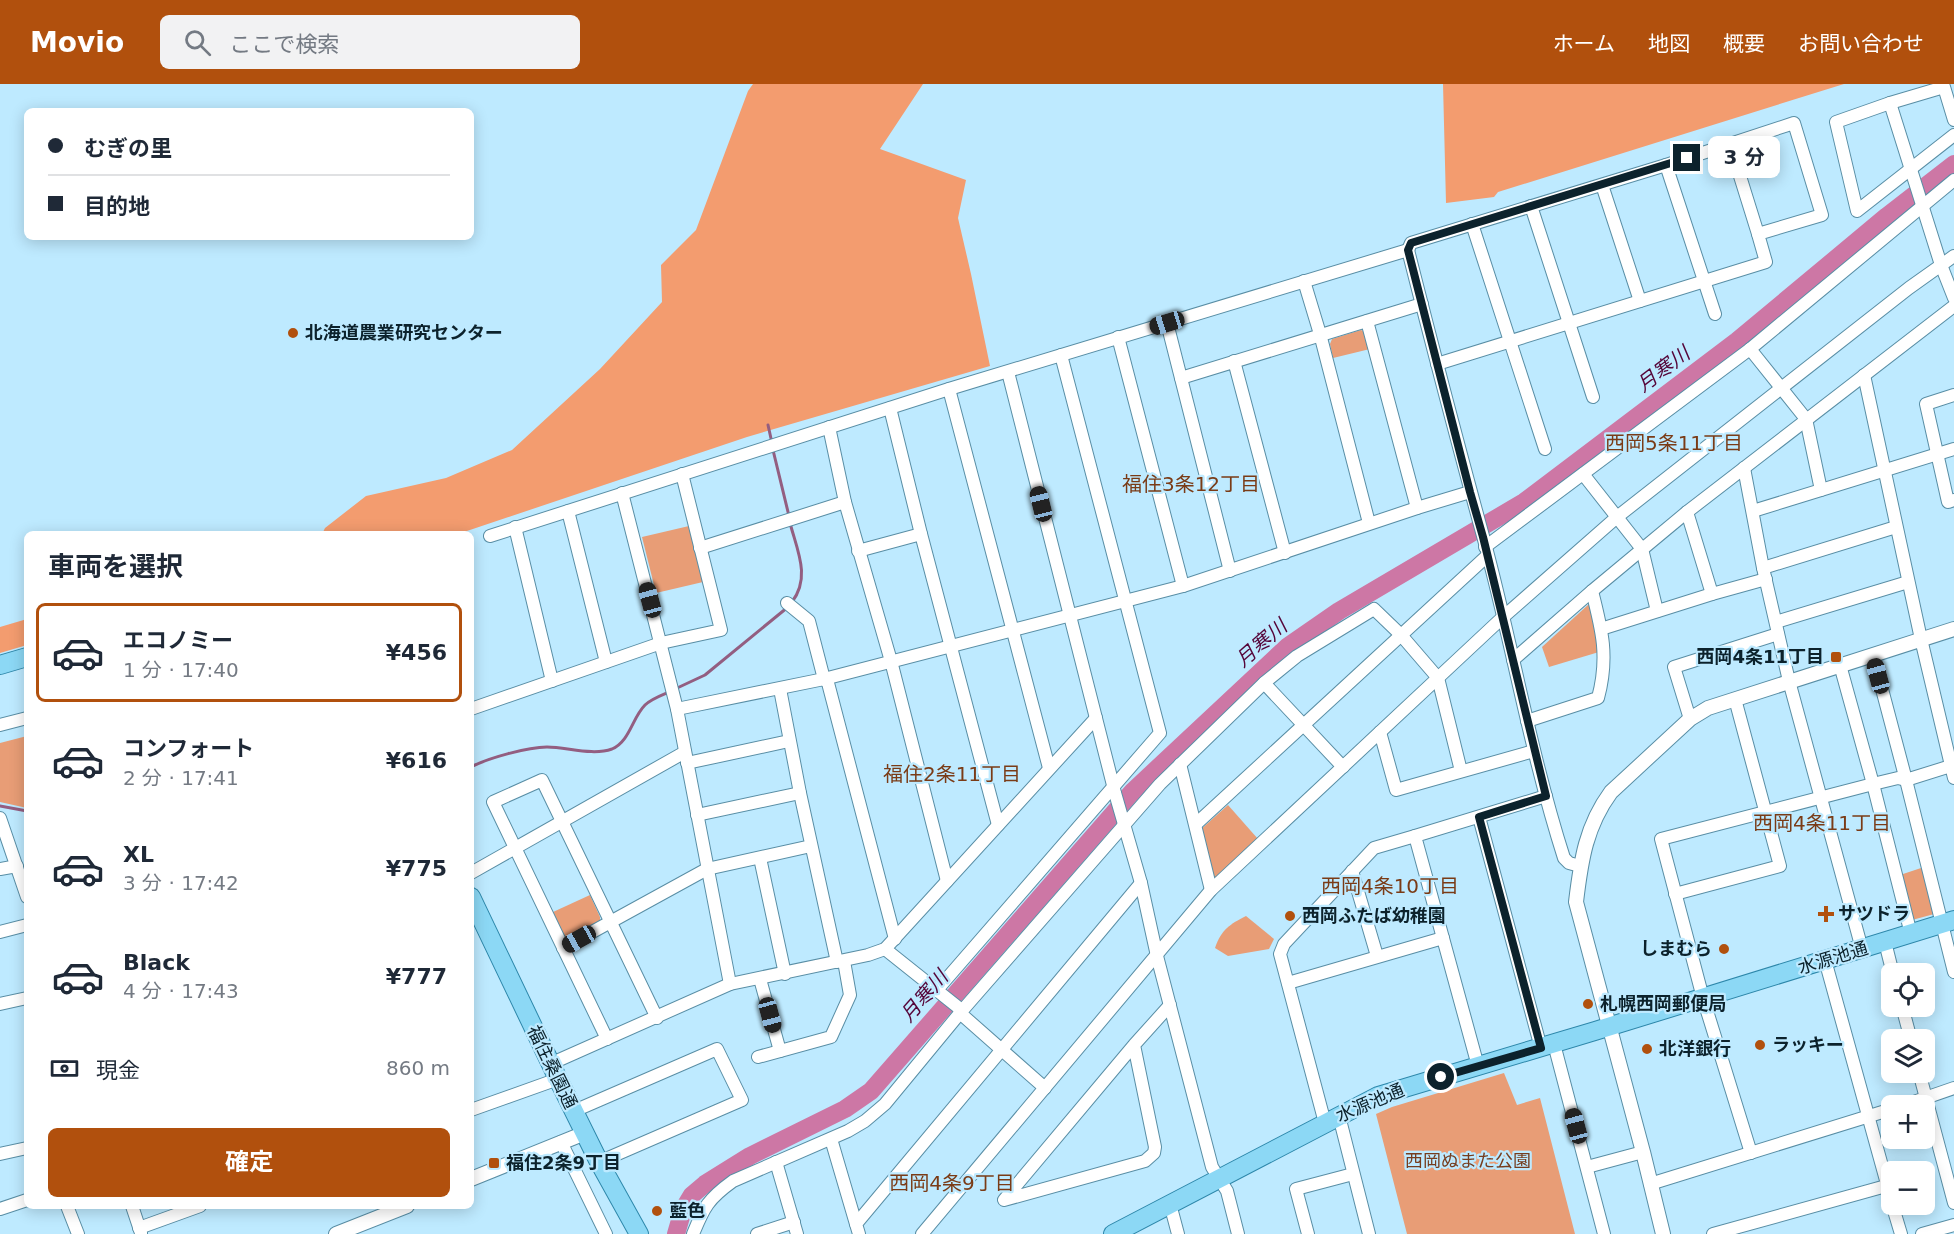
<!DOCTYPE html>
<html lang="ja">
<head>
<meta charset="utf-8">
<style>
	:root { --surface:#fff; --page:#f2f2f3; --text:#1f2937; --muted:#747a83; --line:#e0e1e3; --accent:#b1500d }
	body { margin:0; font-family:"DejaVu Sans","Noto Sans JP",sans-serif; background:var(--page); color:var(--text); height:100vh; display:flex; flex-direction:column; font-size:22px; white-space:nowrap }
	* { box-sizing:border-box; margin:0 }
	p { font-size:20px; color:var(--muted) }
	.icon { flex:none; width:33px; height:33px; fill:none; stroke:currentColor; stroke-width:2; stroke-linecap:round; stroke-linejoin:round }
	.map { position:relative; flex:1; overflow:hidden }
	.panel { position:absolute; left:24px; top:447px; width:450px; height:678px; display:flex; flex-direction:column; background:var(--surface); border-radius:9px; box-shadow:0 3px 15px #0003 }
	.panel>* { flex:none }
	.hud { position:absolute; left:24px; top:24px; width:450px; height:132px; border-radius:9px; box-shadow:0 3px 15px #0003; display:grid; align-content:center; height:132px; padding:0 24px; background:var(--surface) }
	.buttons { position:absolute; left:1881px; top:879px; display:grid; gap:12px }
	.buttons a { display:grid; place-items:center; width:54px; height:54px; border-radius:9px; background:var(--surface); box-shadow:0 3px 15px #0003; font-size:30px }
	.end { position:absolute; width:27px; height:27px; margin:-14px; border:8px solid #0c222c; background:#fff; box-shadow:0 0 0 3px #fff }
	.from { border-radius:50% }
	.bubble { position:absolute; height:42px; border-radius:9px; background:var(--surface); box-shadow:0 3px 15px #0003; font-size:20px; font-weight:700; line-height:42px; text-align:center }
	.car { position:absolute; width:18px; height:36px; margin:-18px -9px; border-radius:8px; box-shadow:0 0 4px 2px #0007; background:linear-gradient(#222 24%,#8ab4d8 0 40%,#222 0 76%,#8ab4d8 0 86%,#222 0) }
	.hud b { display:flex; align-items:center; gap:21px; height:57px; font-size:22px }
	.hud b+b { border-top:2px solid var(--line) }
	.hud i { width:15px; height:15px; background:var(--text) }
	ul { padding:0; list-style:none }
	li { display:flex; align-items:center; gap:18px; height:99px; margin:0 12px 9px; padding:0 12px; border:3px solid transparent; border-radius:9px }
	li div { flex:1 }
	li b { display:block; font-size:22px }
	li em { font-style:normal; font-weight:700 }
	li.active { border-color:var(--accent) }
	li>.icon { width:54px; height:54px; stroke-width:1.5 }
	h2 { padding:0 24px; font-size:27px; line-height:72px }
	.pay { display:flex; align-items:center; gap:15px; height:66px; padding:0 24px; font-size:22px }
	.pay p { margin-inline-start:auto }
	.cta { display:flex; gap:12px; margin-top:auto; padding:12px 24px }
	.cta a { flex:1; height:69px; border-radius:9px; background:var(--accent); color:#fff; font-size:24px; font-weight:700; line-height:69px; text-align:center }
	header { display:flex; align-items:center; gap:36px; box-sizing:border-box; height:84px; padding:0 30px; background:var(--accent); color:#fff }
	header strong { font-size:28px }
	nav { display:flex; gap:33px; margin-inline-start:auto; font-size:21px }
	.search { width:420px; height:54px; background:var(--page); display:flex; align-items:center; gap:15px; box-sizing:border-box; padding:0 21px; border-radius:9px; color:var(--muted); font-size:22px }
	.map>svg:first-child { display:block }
	.green { fill:#e89d76 }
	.forest { fill:#f39c6f }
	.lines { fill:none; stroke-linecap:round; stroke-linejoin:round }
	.stream { stroke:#935e81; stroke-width:3 }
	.river { stroke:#cd77a5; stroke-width:18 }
	.minor-casing { stroke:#598ea5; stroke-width:14 }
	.tertiary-casing { stroke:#598ea5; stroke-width:16 }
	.primary-casing { stroke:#2d87aa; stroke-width:20 }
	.minor { stroke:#fff; stroke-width:12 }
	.tertiary { stroke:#fff; stroke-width:14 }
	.primary { stroke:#8cd8f5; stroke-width:18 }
	.route { stroke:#0c222c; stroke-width:8 }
	.poi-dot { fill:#b1500d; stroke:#beeaff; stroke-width:2 }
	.labels { text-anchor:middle; stroke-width:4.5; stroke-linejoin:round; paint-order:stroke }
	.poi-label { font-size:18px; font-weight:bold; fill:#0c222c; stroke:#beeaff; text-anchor:start }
	.street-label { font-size:18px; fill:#0c222c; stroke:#beeaff }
	.park-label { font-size:18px; fill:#763d1e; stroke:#beeaff }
	.water-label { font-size:20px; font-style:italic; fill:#550539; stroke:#beeaff }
	.neighbourhood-label { font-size:20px; fill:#7a3b16; stroke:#beeaff }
</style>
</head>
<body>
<header>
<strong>Movio</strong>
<div class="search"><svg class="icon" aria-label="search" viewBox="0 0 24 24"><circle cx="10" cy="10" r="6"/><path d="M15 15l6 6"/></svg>ここで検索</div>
<nav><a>ホーム</a><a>地図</a><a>概要</a><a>お問い合わせ</a></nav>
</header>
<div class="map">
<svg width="1954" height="1150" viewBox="0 0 1954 1150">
	<rect width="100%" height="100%" fill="#beeaff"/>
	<!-- green -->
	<g class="green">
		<path d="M 1361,246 L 1365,248 L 1370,265 L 1333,274 L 1330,260 L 1332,255 Z"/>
		<path d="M 689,442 L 703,498 L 656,509 L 642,453 Z"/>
		<path d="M 1589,520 L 1599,568 L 1549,583 L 1542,563 Z"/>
		<path d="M 27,652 L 27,724 L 0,718 L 0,659 Z"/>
		<path d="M 1228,721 L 1258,755 L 1213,802 L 1199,747 Z"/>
		<path d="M 1924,783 L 1938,829 L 1912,836 L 1900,791 Z"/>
		<path d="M 590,811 L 600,833 L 600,838 L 569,855 L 564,854 L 553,828 Z"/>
		<path d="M 1246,832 L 1274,855 L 1269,865 L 1228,872 L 1215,864 C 1221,846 1230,840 1246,832 Z"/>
		<path d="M 1504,989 L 1517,1021 L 1540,1014 L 1575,1150 L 1407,1150 L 1376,1030 L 1392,1023 Z"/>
	</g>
	<!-- forest -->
	<g class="forest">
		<path d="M 753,0 L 923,0 L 880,65 L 966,96 L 958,134 L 971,190 L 990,282 L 747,353 L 458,450 L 322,450 L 325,444 L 366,412 L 446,394 L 512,366 L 600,285 L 662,218 L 661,181 L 696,146 L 748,7 Z"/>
		<path d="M 1443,0 L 1844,0 L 1498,108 L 1494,113 L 1446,119 Z"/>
		<path d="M 27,535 L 27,561 L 0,569 L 0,543 Z"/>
	</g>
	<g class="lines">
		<!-- stream -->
		<g class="stream">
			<path d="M 768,341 L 772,359"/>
			<path d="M 773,366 L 789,432"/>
			<path d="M 790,439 C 797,466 811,493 792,518"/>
			<path d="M 675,605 L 705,591 L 788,523"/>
			<path d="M 471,683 C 488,674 528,663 547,663 C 567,663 592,672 612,665 C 630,657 632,634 645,621 C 651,615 662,611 669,608"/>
			<path d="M 0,722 L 27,727"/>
		</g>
		<!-- river -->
		<path class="river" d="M 676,1150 L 683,1126 L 692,1111 L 705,1100 L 750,1072 L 845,1025 L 871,1007 L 1133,707 L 1287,563 L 1339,527 L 1524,418 L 1737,257 L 1887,132 L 1954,80"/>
		<defs>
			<g id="minor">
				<path d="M 1890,19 L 1941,181 L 1954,214"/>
				<path d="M 1954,36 L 1944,3 L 1890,19 L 1836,38 L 1857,127 L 1954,51"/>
				<path d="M 1730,60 L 1758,150"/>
				<path d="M 1666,81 L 1715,230"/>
				<path d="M 1602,101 L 1640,217"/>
				<path d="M 1531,122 L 1593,313"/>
				<path d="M 1472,140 L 1545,365"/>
				<path d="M 1408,166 L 1411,159 L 1666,81 L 1794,39 L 1822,131 L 1758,150 L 1766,178 L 1437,280"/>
				<path d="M 1304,197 L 1320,250 L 1369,439"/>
				<path d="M 1367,237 L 1417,424"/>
				<path d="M 1167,239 L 1230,487"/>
				<path d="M 1118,253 L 1183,502"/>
				<path d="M 1750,265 L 1806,335 L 1821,406"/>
				<path d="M 1234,277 L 1285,469"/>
				<path d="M 1008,288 L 1115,709 L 1141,799 L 1157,872 L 1212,1083 L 1227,1107 L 1238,1150"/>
				<path d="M 1864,291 L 1921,555 L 1954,694"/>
				<path d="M 1181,294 L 1422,220"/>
				<path d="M 949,305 L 1049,684"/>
				<path d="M 1954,311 L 1926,320 L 1948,418 L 1954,416"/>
				<path d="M 890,324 L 921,450 L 998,741"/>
				<path d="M 829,343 L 845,418 L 891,577 L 947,797"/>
				<path d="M 1744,384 L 1763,484 L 1789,597 L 1862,865"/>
				<path d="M 1583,390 L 1642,465 L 1657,527"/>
				<path d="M 622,409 L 677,625 L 730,900"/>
				<path d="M 568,427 L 606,578"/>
				<path d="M 1753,427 L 1954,365"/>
				<path d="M 1687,428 L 1712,510"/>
				<path d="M 515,443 L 552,597"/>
				<path d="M 490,452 L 949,305 L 1408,166 C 1432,261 1457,357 1483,452 C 1512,558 1530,668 1564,774 L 1569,779 L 1580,782"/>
				<path d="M 1485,463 L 1750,265 L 1954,96"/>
				<path d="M 700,464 L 845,418"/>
				<path d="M 858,467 L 921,450"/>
				<path d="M 1763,484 L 1896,443"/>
				<path d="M 787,519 L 809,537 L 824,595 L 828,599 L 895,855"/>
				<path d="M 1776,538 L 1908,498"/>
				<path d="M 1601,545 L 1712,510 L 1766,495"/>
				<path d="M 1873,571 L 1906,696 L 1954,888"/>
				<path d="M 1513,576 L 1592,507 L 1687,428 L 1954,222"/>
				<path d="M 1840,581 L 1873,700 L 1911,850"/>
				<path d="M 1264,599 L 1343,683"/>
				<path d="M 780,605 L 800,709 L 837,878"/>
				<path d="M 471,625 L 661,559 L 721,546 L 682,390"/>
				<path d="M 677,625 L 824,595 L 1183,502 L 1417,424 L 1470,408"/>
				<path d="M 1690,635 L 1674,583 L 1778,550"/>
				<path d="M 1527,637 L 1598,614 C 1609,573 1602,546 1592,507"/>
				<path d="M 0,641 L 27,634"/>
				<path d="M 1380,648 L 1396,706 L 1534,667"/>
				<path d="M 687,679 L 789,657"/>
				<path d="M 1180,680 L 1211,806"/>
				<path d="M 697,731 L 800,709"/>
				<path d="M 1479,733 L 1541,964"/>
				<path d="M 0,734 L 27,813"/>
				<path d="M 1196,740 L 1487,472"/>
				<path d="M 760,774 L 785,890"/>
				<path d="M 0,785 L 17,782"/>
				<path d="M 1352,787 L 1377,872"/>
				<path d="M 471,789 L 685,668"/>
				<path d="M 1675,810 L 1780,782 L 1735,615"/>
				<path d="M 0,848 L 27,841"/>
				<path d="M 1885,858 L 1893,890"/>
				<path d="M 563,864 L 707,785 L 811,762"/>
				<path d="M 885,865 L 959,924 L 960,929 L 1045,1004"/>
				<path d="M 1825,876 L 1892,1118"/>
				<path d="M 760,895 L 780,967"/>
				<path d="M 1288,899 L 1443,854"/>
				<path d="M 936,907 L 1160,649 L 1061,271"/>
				<path d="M 0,920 L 27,914"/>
				<path d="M 1902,922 L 1911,956"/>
				<path d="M 607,955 L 493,718 L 542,696 L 657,934"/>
				<path d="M 1554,960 L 1604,1150"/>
				<path d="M 1134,961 L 1155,1063 L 1154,1069 L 1145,1077 L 1004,1116 L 1134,961 L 1170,921"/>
				<path d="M 758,973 L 831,953 L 850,911 L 844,877"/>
				<path d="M 550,980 L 730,900 L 868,871 L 885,865 L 1096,634"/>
				<path d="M 1478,982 L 1415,752 L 1546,712"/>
				<path d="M 1919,988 L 1954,1119"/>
				<path d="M 1902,1022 L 1954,1004"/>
				<path d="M 471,1026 L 558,995"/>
				<path d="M 574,1027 L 717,965 L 742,1016 L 599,1078"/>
				<path d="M 1339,1032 L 1369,1150"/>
				<path d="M 1325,1039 L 1280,870 L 1284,860 L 1374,764 L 1415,752"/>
				<path d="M 831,1055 L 856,1140"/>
				<path d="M 561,1058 L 606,1150"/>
				<path d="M 1751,1069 L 1703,914 L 1661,755 L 1873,700 L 1898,694 L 1906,696 L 1954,681"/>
				<path d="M 0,1070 L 27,1064"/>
				<path d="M 776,1078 L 797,1150"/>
				<path d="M 1587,1083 L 1643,1068"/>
				<path d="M 1650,1100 L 1892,1025"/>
				<path d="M 1170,1120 L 1178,1150"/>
				<path d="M 1892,1120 L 1901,1150"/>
				<path d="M 67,1122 L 78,1150"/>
				<path d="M 132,1122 L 141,1149"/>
				<path d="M 0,1125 L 27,1116"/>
				<path d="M 139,1144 L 200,1122"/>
				<path d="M 693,1150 C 704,1123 708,1115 733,1097 L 848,1047 L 865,1037 L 885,1020 L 960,929 L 1160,700 L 1264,599 L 1297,572 L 1374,525 L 1401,551 L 1438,594 L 1461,687"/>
				<path d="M 757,1150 L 794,1138"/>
				<path d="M 859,1150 L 856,1140 L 1141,799"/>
				<path d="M 922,1150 L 1211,806 L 1502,534 L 1617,433 L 1909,204 L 1954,172"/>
				<path d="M 1308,1150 L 1296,1105 L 1353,1090"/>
				<path d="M 1713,1150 L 1886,1102"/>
				<path d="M 1922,1150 L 1954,1141"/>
			</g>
			<g id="tertiary">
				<path d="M 471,1095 L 585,1049"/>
				<path d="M 336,1150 L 407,1122"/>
				<path d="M 1663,1150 L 1643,1068 L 1576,818 C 1581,776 1586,742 1611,708 L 1690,635 L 1708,624 L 1954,545"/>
			</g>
			<g id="primary">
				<path d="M 0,581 L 27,573"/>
				<path d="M 471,813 L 558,995 L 599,1078 L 639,1150"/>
				<path d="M 1113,1150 L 1378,1012 L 1595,947 L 1954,836"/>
			</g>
		</defs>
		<!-- minor casing -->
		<use href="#minor" class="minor-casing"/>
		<!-- tertiary casing -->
		<use href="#tertiary" class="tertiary-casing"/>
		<!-- primary casing -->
		<use href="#primary" class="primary-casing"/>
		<!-- minor -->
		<use href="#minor" class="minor"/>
		<!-- tertiary -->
		<use href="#tertiary" class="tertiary"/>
		<!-- primary -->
		<use href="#primary" class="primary"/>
	</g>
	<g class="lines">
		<!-- route -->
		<path class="route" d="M 1441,993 L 1541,964 L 1479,733 L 1546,712 L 1483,453 L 1470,408 L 1408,166 L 1411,159 L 1687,74"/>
	</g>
	<!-- markers -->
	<g class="poi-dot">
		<circle cx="293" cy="249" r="6"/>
		<rect x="1830" y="567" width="12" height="12" rx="3"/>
		<path d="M1823 821h6v6h6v6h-6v6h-6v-6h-6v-6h6z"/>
		<circle cx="1290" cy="832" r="6"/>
		<circle cx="1724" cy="865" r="6"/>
		<circle cx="1588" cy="920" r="6"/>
		<circle cx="1760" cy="961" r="6"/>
		<circle cx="1647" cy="965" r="6"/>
		<rect x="488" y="1073" width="12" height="12" rx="3"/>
		<circle cx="657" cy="1127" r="6"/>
	</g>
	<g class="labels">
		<!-- poi labels -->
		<g class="poi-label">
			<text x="305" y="255">北海道農業研究センター</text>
			<text x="1824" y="579" text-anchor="end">西岡4条11丁目</text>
			<text x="1838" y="836">サツドラ</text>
			<text x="1302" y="838">西岡ふたば幼稚園</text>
			<text x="1712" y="871" text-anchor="end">しまむら</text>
			<text x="1600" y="926">札幌西岡郵便局</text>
			<text x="1772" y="967">ラッキー</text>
			<text x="1659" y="971">北洋銀行</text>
			<text x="506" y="1085">福住2条9丁目</text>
			<text x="669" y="1133">藍色</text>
		</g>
		<!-- street labels -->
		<g class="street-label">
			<text transform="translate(1833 874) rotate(-17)" y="6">水源池通</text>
			<text transform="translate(552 983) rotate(64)" y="6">福住桑園通</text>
			<text transform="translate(1370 1019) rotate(-23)" y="6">水源池通</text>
		</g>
		<!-- park labels -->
		<g class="park-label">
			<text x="1468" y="1083">西岡ぬまた公園</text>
		</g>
		<!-- water labels -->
		<g class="water-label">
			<text transform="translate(1663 285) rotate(-37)" y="7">月寒川</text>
			<text transform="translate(1261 559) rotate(-41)" y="7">月寒川</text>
			<text transform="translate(924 912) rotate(-49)" y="7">月寒川</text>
		</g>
		<!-- neighbourhood labels -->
		<g class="neighbourhood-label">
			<text x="1674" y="366">西岡5条11丁目</text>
			<text x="1191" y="407">福住3条12丁目</text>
			<text x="952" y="697">福住2条11丁目</text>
			<text x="1822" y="746">西岡4条11丁目</text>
			<text x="1390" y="809">西岡4条10丁目</text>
			<text x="952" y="1106">西岡4条9丁目</text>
		</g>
	</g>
</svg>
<div class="buttons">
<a><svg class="icon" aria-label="locate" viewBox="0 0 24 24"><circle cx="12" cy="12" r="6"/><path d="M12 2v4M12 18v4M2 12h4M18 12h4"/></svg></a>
<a><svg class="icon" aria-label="layers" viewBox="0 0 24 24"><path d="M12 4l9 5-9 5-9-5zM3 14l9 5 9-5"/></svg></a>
<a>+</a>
<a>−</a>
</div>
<i class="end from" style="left:1441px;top:993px"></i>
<i class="end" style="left:1687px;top:74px"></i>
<div class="bubble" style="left:1708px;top:52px;width:72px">3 分</div>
<i class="car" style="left:1167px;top:239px;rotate:253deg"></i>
<i class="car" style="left:1041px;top:420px;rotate:346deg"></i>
<i class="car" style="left:650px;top:516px;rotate:345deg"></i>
<i class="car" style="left:1878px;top:592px;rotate:345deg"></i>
<i class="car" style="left:579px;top:855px;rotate:241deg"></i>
<i class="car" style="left:770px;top:931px;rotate:165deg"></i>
<i class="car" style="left:1576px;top:1042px;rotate:345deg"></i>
<div class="hud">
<b><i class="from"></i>むぎの里</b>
<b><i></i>目的地</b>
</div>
<section class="panel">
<h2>車両を選択</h2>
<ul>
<li class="active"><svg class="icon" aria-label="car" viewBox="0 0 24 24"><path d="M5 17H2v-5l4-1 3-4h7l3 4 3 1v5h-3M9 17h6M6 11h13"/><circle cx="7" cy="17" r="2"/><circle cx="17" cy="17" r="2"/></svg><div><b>エコノミー</b><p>1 分 · 17:40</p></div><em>¥456</em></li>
<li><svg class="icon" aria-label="car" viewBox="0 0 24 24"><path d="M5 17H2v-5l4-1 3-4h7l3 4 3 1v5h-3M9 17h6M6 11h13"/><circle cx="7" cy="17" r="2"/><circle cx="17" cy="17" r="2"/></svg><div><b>コンフォート</b><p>2 分 · 17:41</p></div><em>¥616</em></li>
<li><svg class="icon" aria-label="car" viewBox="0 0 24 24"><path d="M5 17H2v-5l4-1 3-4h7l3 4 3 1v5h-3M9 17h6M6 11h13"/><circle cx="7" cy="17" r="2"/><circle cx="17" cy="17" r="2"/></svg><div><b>XL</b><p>3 分 · 17:42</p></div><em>¥775</em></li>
<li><svg class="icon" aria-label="car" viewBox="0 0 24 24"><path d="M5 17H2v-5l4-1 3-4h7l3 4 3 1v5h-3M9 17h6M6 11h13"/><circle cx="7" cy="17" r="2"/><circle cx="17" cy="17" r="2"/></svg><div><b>Black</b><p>4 分 · 17:43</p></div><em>¥777</em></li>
</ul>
<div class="pay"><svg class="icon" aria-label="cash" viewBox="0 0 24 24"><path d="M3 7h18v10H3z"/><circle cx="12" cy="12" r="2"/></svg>現金<p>860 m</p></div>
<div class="cta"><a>確定</a></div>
</section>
</div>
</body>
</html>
